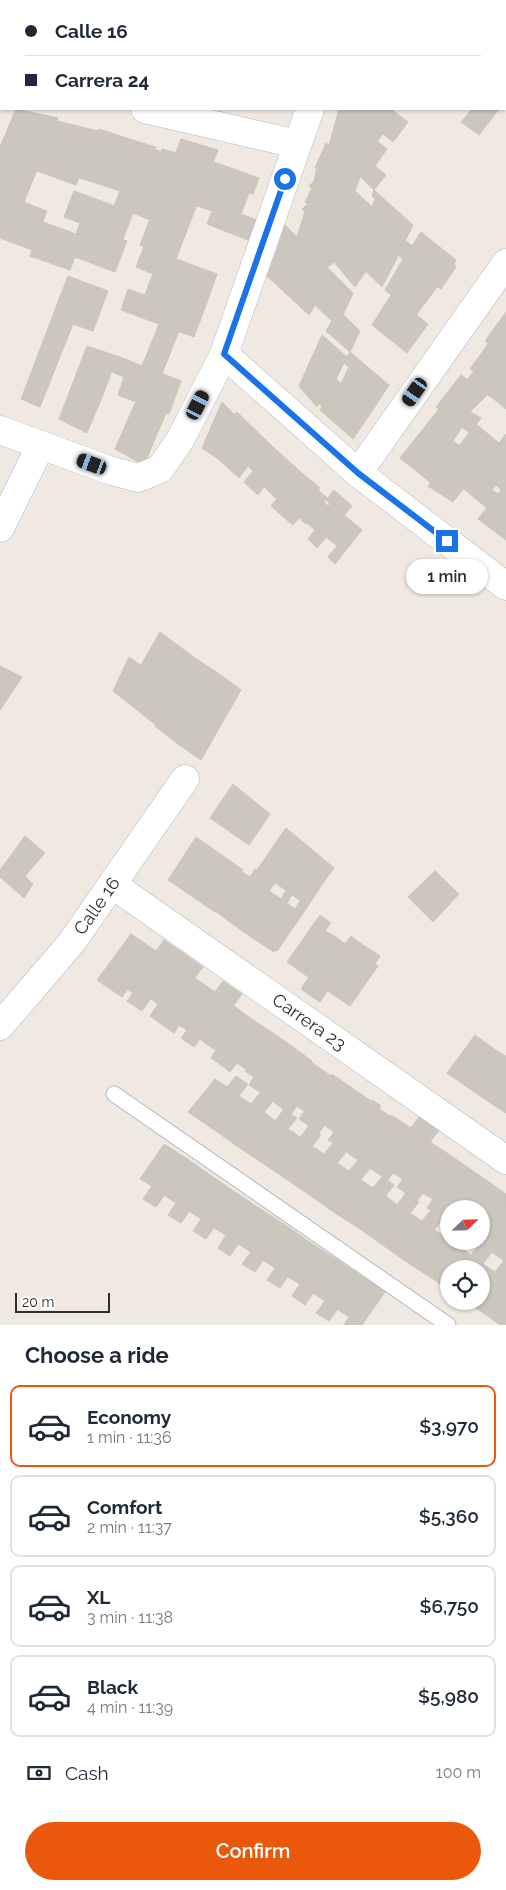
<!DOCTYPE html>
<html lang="en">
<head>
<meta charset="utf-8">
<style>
	:root { --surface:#fff; --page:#f2f2f3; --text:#1f2937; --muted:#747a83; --line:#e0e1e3; --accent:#ea580c }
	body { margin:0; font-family:Raleway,sans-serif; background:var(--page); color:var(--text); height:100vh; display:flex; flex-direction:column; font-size:19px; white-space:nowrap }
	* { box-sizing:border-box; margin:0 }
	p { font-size:16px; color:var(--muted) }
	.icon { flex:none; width:28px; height:28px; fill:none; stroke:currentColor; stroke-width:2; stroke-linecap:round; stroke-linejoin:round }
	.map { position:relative; height:1325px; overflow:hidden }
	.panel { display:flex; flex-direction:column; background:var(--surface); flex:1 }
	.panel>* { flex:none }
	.guide { position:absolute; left:0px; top:0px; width:506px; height:110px; box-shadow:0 1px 4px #0004; display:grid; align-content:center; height:110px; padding:0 25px; background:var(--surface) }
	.needle { width:32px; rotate:67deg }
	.tools { position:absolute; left:440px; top:1200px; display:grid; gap:10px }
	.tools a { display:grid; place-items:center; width:50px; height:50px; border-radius:50%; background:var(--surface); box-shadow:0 1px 4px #0004; font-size:25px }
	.scale { position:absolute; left:15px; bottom:12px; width:95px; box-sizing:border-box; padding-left:5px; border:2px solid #2e2e2e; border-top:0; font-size:14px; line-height:18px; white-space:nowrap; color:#2e2e2e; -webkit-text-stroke:4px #fff; paint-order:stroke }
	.end { position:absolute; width:22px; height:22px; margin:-11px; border:6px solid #1a73e8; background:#fff; box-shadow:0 0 0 2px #fff }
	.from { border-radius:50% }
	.bubble { position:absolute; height:35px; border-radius:18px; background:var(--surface); box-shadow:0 1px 4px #0004; font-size:16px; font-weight:600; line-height:35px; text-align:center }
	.car { position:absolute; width:15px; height:30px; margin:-15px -8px; border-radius:6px; box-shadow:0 0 4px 1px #0007; background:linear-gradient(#222 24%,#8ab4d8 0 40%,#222 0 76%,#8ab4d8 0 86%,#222 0) }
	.guide b { display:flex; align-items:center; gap:18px; height:48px; font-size:19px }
	.guide b+b { border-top:1px solid var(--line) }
	.guide i { width:12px; height:12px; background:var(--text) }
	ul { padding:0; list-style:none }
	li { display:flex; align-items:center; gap:15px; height:82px; margin:0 10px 8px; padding:0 15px; border:2px solid var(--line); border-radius:10px }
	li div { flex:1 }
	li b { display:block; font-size:19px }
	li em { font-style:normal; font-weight:600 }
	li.current { border-color:var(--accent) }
	li>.icon { width:45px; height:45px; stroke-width:1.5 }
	h2 { padding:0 25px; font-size:22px; line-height:60px }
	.pay { display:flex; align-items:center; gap:12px; height:55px; padding:0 25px; font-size:19px }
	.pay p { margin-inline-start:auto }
	.button { display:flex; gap:10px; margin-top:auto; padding:10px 25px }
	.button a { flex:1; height:58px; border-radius:30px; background:var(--accent); color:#fff; font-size:20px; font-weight:600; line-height:58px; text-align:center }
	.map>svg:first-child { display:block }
	.building { fill:#cbc7bf; stroke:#cbc5ba }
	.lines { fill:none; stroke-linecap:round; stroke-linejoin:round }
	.lane-casing { stroke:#b4b7c1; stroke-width:17 }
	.street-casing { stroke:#b4b7c1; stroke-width:29 }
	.lane { stroke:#fff; stroke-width:15 }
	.street { stroke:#fff; stroke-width:28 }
	.route { stroke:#1a73e8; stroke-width:6 }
	.labels { text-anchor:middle; stroke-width:4; stroke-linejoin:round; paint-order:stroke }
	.street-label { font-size:18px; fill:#2e2e2e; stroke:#fff }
</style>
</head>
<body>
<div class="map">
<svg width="506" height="1325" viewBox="0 0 506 1325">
	<rect width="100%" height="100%" fill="#efe9e1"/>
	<!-- building -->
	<g class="building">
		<path d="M 0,0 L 34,0 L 1,1 L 1,47 Z"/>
		<path d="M 34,0 L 74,0 L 34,1 Z"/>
		<path d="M 231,0 L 265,0 L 230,1 Z"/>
		<path d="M 272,0 L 308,0 L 311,1 L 271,1 Z"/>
		<path d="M 505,29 L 506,29 L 506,77 L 505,76 Z"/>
		<path d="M 16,109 L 58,118 L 24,202 L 0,193 L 0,147 Z"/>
		<path d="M 339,109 L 387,149 L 375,166 L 386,175 L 374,190 L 329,146 Z"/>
		<path d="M 340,109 L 391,109 L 408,122 L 393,142 L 383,134 L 377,141 Z"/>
		<path d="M 472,109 L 499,109 L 479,135 L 461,122 Z"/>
		<path d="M 57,121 L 98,131 L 76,185 L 37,171 Z"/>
		<path d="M 99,129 L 139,142 L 120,191 L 80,178 Z"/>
		<path d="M 181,139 L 218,150 L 176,259 L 140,245 Z"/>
		<path d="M 139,142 L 156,147 L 154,149 L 162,152 L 162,149 L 176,153 L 150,220 L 133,213 L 123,239 L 104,232 Z"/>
		<path d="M 326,143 L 360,177 L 355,191 L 372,207 L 375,199 L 372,196 L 374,190 L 413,225 L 396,260 L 314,181 L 317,168 L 315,168 Z"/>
		<path d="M 214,162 L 259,178 L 253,194 L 249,193 L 241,214 L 257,220 L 248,240 L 207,224 L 212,211 L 197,206 Z"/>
		<path d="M 314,181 L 396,260 L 382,287 L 302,209 L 308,204 L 305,202 L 312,188 L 309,186 Z"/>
		<path d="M 74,191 L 115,206 L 104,232 L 64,217 Z"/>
		<path d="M 0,193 L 5,195 L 0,209 Z"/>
		<path d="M 5,195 L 47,211 L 32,250 L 0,238 L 0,209 Z"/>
		<path d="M 305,211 L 366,271 L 355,287 L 334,262 L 328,267 L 297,237 Z"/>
		<path d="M 43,222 L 76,234 L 80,223 L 87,226 L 70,270 L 30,256 Z"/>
		<path d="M 285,225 L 353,293 L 343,315 L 277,250 Z"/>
		<path d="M 87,226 L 127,241 L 115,272 L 75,257 Z"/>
		<path d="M 421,232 L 456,260 L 454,264 L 456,267 L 441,289 L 398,255 L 405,240 L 412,246 Z"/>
		<path d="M 144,247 L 217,274 L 206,305 L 149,284 L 153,274 L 136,267 Z"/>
		<path d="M 277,250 L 360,331 L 350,352 L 326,331 L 332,321 L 315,305 L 309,315 L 267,276 Z"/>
		<path d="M 403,259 L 438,286 L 416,315 L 385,290 Z"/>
		<path d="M 68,276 L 108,291 L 93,331 L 73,324 L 40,407 L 21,399 Z"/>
		<path d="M 149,284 L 206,305 L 194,337 L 121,310 L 128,289 L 145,295 Z"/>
		<path d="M 391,295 L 428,324 L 407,353 L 372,325 Z"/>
		<path d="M 506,312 L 506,357 L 485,341 Z"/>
		<path d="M 159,324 L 179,331 L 162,374 L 142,366 Z"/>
		<path d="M 322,335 L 347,357 L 322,407 L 319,403 L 317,407 L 299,386 Z"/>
		<path d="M 488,344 L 506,357 L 506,385 L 495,400 L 467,380 L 474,371 L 470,369 Z"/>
		<path d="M 87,346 L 117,356 L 105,390 L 87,433 L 59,419 Z"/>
		<path d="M 350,352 L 389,385 L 372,411 L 341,384 L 349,367 L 344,363 Z"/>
		<path d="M 117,356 L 181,381 L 169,414 L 118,395 L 124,377 L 112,372 Z"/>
		<path d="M 461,375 L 487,395 L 470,412 L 481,418 L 470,433 L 436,407 Z"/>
		<path d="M 336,379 L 372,411 L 353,439 L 320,410 Z"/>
		<path d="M 506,385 L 506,409 L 495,400 Z"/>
		<path d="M 136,401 L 166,413 L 144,465 L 115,449 Z"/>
		<path d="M 222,402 L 235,415 L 236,412 L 239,414 L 273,447 L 253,471 L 248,466 L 239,478 L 217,458 L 202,448 Z"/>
		<path d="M 439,409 L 462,427 L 453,441 L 460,446 L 431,483 L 400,458 Z"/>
		<path d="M 476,424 L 499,443 L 453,502 L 428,486 Z"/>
		<path d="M 506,434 L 506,484 L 501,490 L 496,485 L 492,490 L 498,494 L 487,508 L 464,489 Z"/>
		<path d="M 273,447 L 311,481 L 282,516 L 271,506 L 277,499 L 264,487 L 258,495 L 244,482 Z"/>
		<path d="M 311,480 L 320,488 L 318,490 L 327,498 L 306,524 L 299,518 L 293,525 L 282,516 Z"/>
		<path d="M 506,484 L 506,540 L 478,519 Z"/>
		<path d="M 334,490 L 352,506 L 317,548 L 308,539 L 315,530 L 307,523 L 324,502 L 328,506 L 330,504 L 326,500 Z"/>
		<path d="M 344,515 L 362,530 L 335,564 L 328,557 L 337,546 L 326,537 Z"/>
		<path d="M 160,632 L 195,658 L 176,690 L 141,665 Z"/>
		<path d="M 129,657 L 176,690 L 156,725 L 113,691 Z"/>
		<path d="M 195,658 L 218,673 L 178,744 L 155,726 Z"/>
		<path d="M 0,666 L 22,677 L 0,710 Z"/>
		<path d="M 218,673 L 241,690 L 201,760 L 178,744 Z"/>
		<path d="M 233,784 L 270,814 L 249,845 L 210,818 Z"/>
		<path d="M 286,828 L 334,868 L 321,886 L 270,851 Z"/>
		<path d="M 25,836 L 45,853 L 25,876 L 33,884 L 24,898 L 0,877 L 0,870 Z"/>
		<path d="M 196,837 L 243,870 L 230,889 L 183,857 Z"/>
		<path d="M 270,851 L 321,886 L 308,906 L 257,870 Z"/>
		<path d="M 183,857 L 230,889 L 215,912 L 168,880 Z"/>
		<path d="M 255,869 L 267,878 L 234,925 L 215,911 L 242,872 L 250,877 Z"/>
		<path d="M 435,871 L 459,894 L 433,922 L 408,897 Z"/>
		<path d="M 267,878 L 275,883 L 269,891 L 281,899 L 254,939 L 234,925 Z"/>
		<path d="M 286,891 L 292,895 L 287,903 L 295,909 L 300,901 L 308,906 L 277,951 L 275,950 L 274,952 L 254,939 Z"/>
		<path d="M 320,915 L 331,923 L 325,931 L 336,937 L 308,977 L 287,962 Z"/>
		<path d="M 131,934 L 156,951 L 122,997 L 97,980 Z"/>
		<path d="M 351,936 L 360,943 L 320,1002 L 301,989 L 336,937 L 345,944 Z"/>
		<path d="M 164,940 L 183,953 L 142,1011 L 127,1001 L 133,993 L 128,990 Z"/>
		<path d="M 360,943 L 380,956 L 375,964 L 378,966 L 350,1006 L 328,991 Z"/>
		<path d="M 183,953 L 203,967 L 161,1024 L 150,1016 L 158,1004 L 151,999 Z"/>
		<path d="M 195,978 L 215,992 L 187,1030 L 179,1025 L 174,1033 L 161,1024 Z"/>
		<path d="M 223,981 L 242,994 L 206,1044 L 200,1039 L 194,1047 L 181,1038 Z"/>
		<path d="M 234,1006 L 253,1020 L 221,1065 L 211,1058 L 216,1050 L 206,1044 Z"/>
		<path d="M 253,1020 L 273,1033 L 247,1070 L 237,1063 L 230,1072 L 221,1065 Z"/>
		<path d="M 273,1033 L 293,1047 L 260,1092 L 249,1085 L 254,1077 L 245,1071 Z"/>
		<path d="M 475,1035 L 497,1051 L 470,1089 L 447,1073 Z"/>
		<path d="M 293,1047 L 312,1061 L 279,1106 L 260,1092 Z"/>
		<path d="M 497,1051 L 506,1056 L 506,1079 L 489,1102 L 470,1089 Z"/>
		<path d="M 311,1062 L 331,1076 L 305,1112 L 297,1106 L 291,1114 L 279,1106 Z"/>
		<path d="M 332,1074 L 352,1088 L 319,1133 L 299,1119 Z"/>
		<path d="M 236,1076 L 248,1084 L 213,1129 L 188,1112 L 215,1079 L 227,1087 Z"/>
		<path d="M 506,1079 L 506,1113 L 489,1102 Z"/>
		<path d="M 352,1088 L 371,1101 L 338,1146 L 328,1140 L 334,1132 L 324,1125 Z"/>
		<path d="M 260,1093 L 273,1101 L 237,1146 L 213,1129 L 239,1096 L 251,1104 Z"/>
		<path d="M 372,1100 L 381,1106 L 379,1109 L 390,1116 L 358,1160 L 338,1146 Z"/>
		<path d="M 284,1109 L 297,1118 L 261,1162 L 237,1146 L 264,1112 L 275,1121 Z"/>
		<path d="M 391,1115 L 411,1128 L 377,1173 L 358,1160 Z"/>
		<path d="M 419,1117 L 439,1130 L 403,1179 L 393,1173 L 388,1180 L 377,1173 Z"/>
		<path d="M 309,1126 L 321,1135 L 286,1179 L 261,1162 L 288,1129 L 300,1137 Z"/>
		<path d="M 430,1142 L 450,1155 L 417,1201 L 397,1187 Z"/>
		<path d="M 333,1143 L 346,1152 L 311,1196 L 286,1179 L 312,1146 L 324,1154 Z"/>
		<path d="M 164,1144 L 189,1160 L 156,1207 L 143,1199 L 152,1186 L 140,1179 Z"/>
		<path d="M 450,1155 L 470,1169 L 437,1214 L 427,1208 L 433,1199 L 422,1193 Z"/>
		<path d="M 189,1160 L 213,1177 L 181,1223 L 168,1215 L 176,1203 L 164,1195 Z"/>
		<path d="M 358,1160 L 370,1168 L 335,1213 L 311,1196 L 337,1163 L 349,1171 Z"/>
		<path d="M 470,1169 L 489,1182 L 470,1209 L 449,1209 L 449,1215 L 445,1220 L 437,1214 Z"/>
		<path d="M 213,1177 L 238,1194 L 206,1239 L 193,1231 L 201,1219 L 189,1211 Z"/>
		<path d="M 382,1177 L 394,1185 L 360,1229 L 335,1213 L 361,1180 L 373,1188 Z"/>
		<path d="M 489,1182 L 506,1194 L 506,1200 L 483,1232 L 481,1209 L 470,1209 Z"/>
		<path d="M 406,1193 L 419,1202 L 384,1246 L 360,1229 L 386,1196 L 397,1205 Z"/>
		<path d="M 238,1194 L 262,1210 L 230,1256 L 218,1248 L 226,1235 L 214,1228 Z"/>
		<path d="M 506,1200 L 506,1241 L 496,1255 L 476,1241 L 481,1241 L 481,1234 Z"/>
		<path d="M 262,1210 L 287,1226 L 255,1272 L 242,1264 L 251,1252 L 238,1244 Z"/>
		<path d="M 431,1210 L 443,1219 L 408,1263 L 384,1246 L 410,1213 L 422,1221 Z"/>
		<path d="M 287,1226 L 311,1243 L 280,1288 L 267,1280 L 275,1268 L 263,1260 Z"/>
		<path d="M 435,1230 L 446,1238 L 449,1235 L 449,1241 L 463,1241 L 433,1279 L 408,1263 Z"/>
		<path d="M 506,1241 L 506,1262 L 496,1255 Z"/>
		<path d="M 311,1243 L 336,1259 L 305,1305 L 292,1296 L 300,1284 L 288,1277 Z"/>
		<path d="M 480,1244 L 492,1252 L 479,1269 L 449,1269 L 449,1290 L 433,1279 L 459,1247 L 471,1255 Z"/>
		<path d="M 336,1259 L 361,1276 L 329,1321 L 316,1313 L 325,1301 L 313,1293 Z"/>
		<path d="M 504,1261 L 506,1262 L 506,1282 L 482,1312 L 465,1301 L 481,1301 L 481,1269 L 479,1269 L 483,1264 L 495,1272 Z"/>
		<path d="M 361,1276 L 385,1292 L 362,1325 L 344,1325 L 349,1317 L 337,1309 Z"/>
		<path d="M 506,1282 L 506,1325 L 500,1325 L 482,1312 Z"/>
	</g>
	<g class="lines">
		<defs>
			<path id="lane" d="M 114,1094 L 448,1325"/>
			<g id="street">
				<path d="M 504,0 L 506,2"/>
				<path d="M 349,1 L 350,0"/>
				<path d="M 0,75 L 1,75"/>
				<path d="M 145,109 L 297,144"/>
				<path d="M 224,354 L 358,473 L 506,586"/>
				<path d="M 0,430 L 109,470 L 138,478 L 160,469 L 180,440 L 224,354 L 310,109"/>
				<path d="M 358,473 L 506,263"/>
				<path d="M 0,528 L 41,445"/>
				<path d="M 113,885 L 506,1160"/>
				<path d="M 0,1026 L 72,942 L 185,779"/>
			</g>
		</defs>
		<!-- lane casing -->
		<use href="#lane" class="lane-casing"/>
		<!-- street casing -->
		<use href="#street" class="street-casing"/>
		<!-- lane -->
		<use href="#lane" class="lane"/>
		<!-- street -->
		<use href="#street" class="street"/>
	</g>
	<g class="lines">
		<!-- route -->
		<path class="route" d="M 285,179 L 224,354 L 358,473 L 447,541"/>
	</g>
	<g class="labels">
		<!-- street labels -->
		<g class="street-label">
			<text transform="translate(97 906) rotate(-55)" y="6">Calle 16</text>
			<text transform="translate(309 1022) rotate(35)" y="6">Carrera 23</text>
		</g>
	</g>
</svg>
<div class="tools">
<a><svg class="needle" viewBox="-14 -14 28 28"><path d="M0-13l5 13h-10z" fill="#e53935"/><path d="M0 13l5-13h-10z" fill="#747a83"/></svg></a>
<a><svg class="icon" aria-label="locate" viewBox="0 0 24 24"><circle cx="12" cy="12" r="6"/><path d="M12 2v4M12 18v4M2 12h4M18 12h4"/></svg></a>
</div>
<div class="scale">20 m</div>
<i class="end from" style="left:285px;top:179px"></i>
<i class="end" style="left:447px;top:541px"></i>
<div class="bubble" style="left:406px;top:559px;width:82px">1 min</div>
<i class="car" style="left:415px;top:392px;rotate:215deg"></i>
<i class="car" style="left:198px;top:405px;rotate:27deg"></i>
<i class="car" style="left:92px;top:464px;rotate:290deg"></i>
<div class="guide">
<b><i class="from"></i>Calle 16</b>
<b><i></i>Carrera 24</b>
</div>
</div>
<section class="panel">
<h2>Choose a ride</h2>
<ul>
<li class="current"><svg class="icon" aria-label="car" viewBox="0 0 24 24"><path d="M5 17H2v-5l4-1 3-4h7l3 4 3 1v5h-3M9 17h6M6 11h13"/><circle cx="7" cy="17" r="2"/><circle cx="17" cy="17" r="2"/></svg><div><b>Economy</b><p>1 min · 11:36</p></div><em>$3,970</em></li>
<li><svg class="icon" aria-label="car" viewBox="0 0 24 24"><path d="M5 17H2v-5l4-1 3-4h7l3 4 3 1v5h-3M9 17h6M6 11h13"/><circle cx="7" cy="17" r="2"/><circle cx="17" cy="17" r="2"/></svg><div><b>Comfort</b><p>2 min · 11:37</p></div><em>$5,360</em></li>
<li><svg class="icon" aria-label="car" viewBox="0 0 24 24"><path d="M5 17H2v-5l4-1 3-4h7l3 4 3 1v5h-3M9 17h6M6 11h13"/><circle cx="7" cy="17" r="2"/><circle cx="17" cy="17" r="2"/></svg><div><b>XL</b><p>3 min · 11:38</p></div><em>$6,750</em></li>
<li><svg class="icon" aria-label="car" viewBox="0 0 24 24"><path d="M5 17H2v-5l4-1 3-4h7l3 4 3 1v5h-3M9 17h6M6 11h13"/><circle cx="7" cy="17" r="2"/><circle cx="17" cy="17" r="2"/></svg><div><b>Black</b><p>4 min · 11:39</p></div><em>$5,980</em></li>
</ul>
<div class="pay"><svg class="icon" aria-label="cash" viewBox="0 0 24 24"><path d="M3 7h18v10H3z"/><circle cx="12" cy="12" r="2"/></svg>Cash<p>100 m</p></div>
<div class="button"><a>Confirm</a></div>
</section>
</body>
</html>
